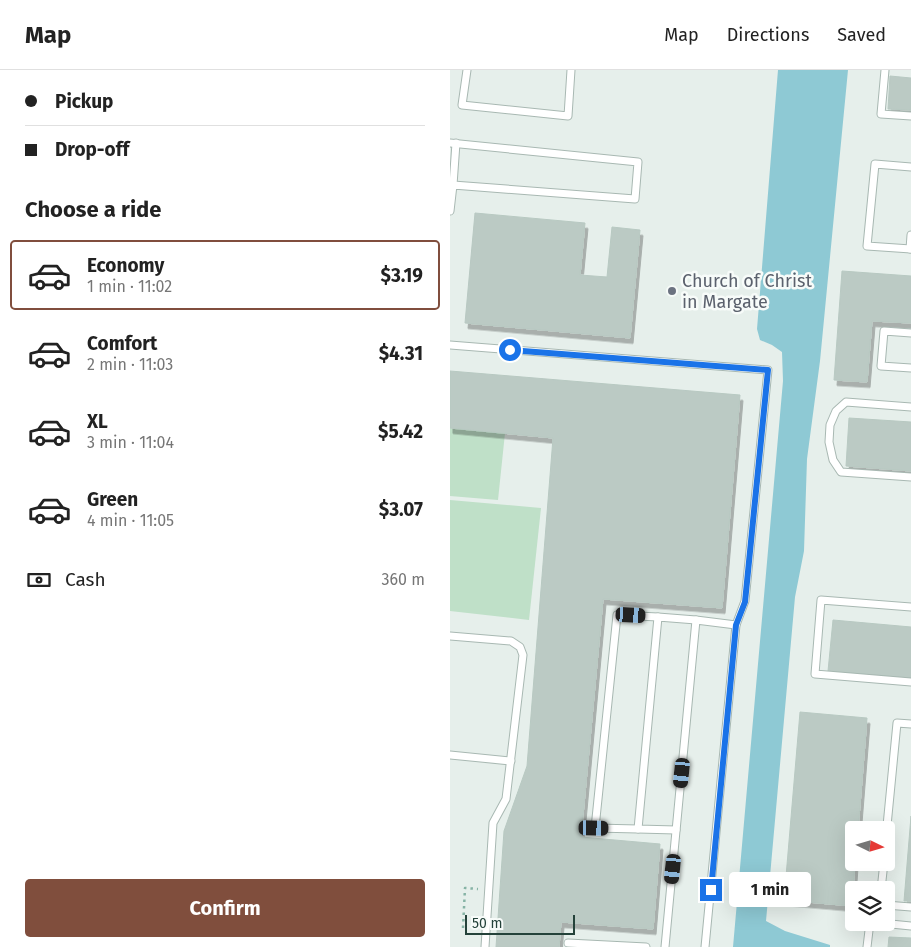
<!DOCTYPE html>
<html lang="en">
<head>
<meta charset="utf-8">
<style>
	:root { --surface:#fff; --page:#f2f2f2; --text:#222; --muted:#767676; --line:#e0e0e0; --accent:#804e3d }
	body { margin:0; font-family:"Fira Sans",sans-serif; background:var(--page); color:var(--text); height:100vh; display:flex; flex-direction:column; font-size:19px; white-space:nowrap }
	* { box-sizing:border-box; margin:0 }
	p { font-size:16px; color:var(--muted) }
	.icon { flex:none; width:28px; height:28px; fill:none; stroke:currentColor; stroke-width:2; stroke-linecap:round; stroke-linejoin:round }
	.map { position:relative; flex:1; overflow:hidden }
	.side { display:flex; flex-direction:column; background:var(--surface); width:450px }
	.side>* { flex:none }
	.top-card { display:grid; align-content:center; height:110px; padding:0 25px; background:var(--surface) }
	.needle { width:32px; rotate:95deg }
	.tools { position:absolute; left:395px; top:751px; display:grid; gap:10px }
	.tools a { display:grid; place-items:center; width:50px; height:50px; border-radius:5px; background:var(--surface); box-shadow:0 5px 20px #0002; font-size:25px }
	.scale { position:absolute; left:15px; bottom:12px; width:110px; box-sizing:border-box; padding-left:5px; border:2px solid #24423a; border-top:0; font-size:14px; line-height:18px; white-space:nowrap; color:#24423a; -webkit-text-stroke:4px #f7fbf9; paint-order:stroke }
	.end { position:absolute; width:22px; height:22px; margin:-11px; border:6px solid #1a73e8; background:#fff; box-shadow:0 0 0 2px #fff }
	.from { border-radius:50% }
	.bubble { position:absolute; height:35px; border-radius:5px; background:var(--surface); box-shadow:0 5px 20px #0002; font-size:16px; font-weight:700; line-height:35px; text-align:center }
	.car { position:absolute; width:15px; height:30px; margin:-15px -8px; border-radius:6px; box-shadow:0 0 4px 1px #0007; background:linear-gradient(#222 24%,#8ab4d8 0 40%,#222 0 76%,#8ab4d8 0 86%,#222 0) }
	.top-card b { display:flex; align-items:center; gap:18px; height:48px; font-size:19px }
	.top-card b+b { border-top:1px solid var(--line) }
	.top-card i { width:12px; height:12px; background:var(--text) }
	ul { padding:0; list-style:none }
	li { display:flex; align-items:center; gap:15px; height:70px; margin:0 10px 8px; padding:0 15px; border:2px solid transparent; border-radius:5px }
	li div { flex:1 }
	li b { display:block; font-size:19px }
	li em { font-style:normal; font-weight:700 }
	li.active { border-color:var(--accent) }
	li>.icon { width:45px; height:45px; stroke-width:1.5 }
	h2 { padding:0 25px; font-size:22px; line-height:60px }
	.pay { display:flex; align-items:center; gap:12px; height:55px; padding:0 25px; font-size:19px }
	.pay p { margin-inline-start:auto }
	.primary-button { display:flex; gap:10px; margin-top:auto; padding:10px 25px }
	.primary-button a { flex:1; height:58px; border-radius:5px; background:var(--accent); color:#fff; font-size:20px; font-weight:700; line-height:58px; text-align:center }
	header { display:flex; align-items:center; gap:30px; box-sizing:border-box; height:70px; padding:0 25px; background:var(--surface); border-bottom:1px solid var(--line) }
	header strong { font-size:24px }
	nav { display:flex; gap:28px; margin-inline-start:auto; font-size:18px }
	main { display:flex; flex:1; min-height:0 }
	.map>svg:first-child { display:block }
	.green { fill:#bfe0c8 }
	.water { fill:#8ec9d4 }
	.building { fill:#bbcac4; stroke:#b8c9c2; filter:url(#shadow) }
	.lines { fill:none; stroke-linecap:round; stroke-linejoin:round }
	.service-casing { stroke:#a8b8b2; stroke-width:9 }
	.path { stroke:#86b3a5; stroke-width:2.5; stroke-dasharray:2.5 4; stroke-linecap:butt }
	.service { stroke:#fff; stroke-width:7 }
	.route { stroke:#1a73e8; stroke-width:6 }
	.worship-dot { fill:#6b7280; stroke:#f7fbf9; stroke-width:2 }
	.labels { text-anchor:middle; stroke-width:5; stroke-linejoin:round; paint-order:stroke }
	.worship-label { font-size:18px; fill:#5b616d; stroke:#f7fbf9; text-anchor:start }
</style>
</head>
<body>
<header>
<strong>Map</strong>
<nav><a>Map</a><a>Directions</a><a>Saved</a></nav>
</header>
<main>
<section class="side">
<div class="top-card">
<b><i class="from"></i>Pickup</b>
<b><i></i>Drop-off</b>
</div>
<h2>Choose a ride</h2>
<ul>
<li class="active"><svg class="icon" aria-label="car" viewBox="0 0 24 24"><path d="M5 17H2v-5l4-1 3-4h7l3 4 3 1v5h-3M9 17h6M6 11h13"/><circle cx="7" cy="17" r="2"/><circle cx="17" cy="17" r="2"/></svg><div><b>Economy</b><p>1 min · 11:02</p></div><em>$3.19</em></li>
<li><svg class="icon" aria-label="car" viewBox="0 0 24 24"><path d="M5 17H2v-5l4-1 3-4h7l3 4 3 1v5h-3M9 17h6M6 11h13"/><circle cx="7" cy="17" r="2"/><circle cx="17" cy="17" r="2"/></svg><div><b>Comfort</b><p>2 min · 11:03</p></div><em>$4.31</em></li>
<li><svg class="icon" aria-label="car" viewBox="0 0 24 24"><path d="M5 17H2v-5l4-1 3-4h7l3 4 3 1v5h-3M9 17h6M6 11h13"/><circle cx="7" cy="17" r="2"/><circle cx="17" cy="17" r="2"/></svg><div><b>XL</b><p>3 min · 11:04</p></div><em>$5.42</em></li>
<li><svg class="icon" aria-label="car" viewBox="0 0 24 24"><path d="M5 17H2v-5l4-1 3-4h7l3 4 3 1v5h-3M9 17h6M6 11h13"/><circle cx="7" cy="17" r="2"/><circle cx="17" cy="17" r="2"/></svg><div><b>Green</b><p>4 min · 11:05</p></div><em>$3.07</em></li>
</ul>
<div class="pay"><svg class="icon" aria-label="cash" viewBox="0 0 24 24"><path d="M3 7h18v10H3z"/><circle cx="12" cy="12" r="2"/></svg>Cash<p>360 m</p></div>
<div class="primary-button"><a>Confirm</a></div>
</section>
<div class="map">
<svg width="461" height="877" viewBox="0 0 461 877">
	<defs>
		<filter id="shadow"><feDropShadow dx="3" dy="5.5" stdDeviation="0" flood-color="#0004"/></filter>
	</defs>
	<rect width="100%" height="100%" fill="#e6efeb"/>
	<!-- green -->
	<g class="green">
		<path d="M 0,358 L 55,363 L 48,430 L 0,426 Z"/>
		<path d="M 0,430 L 91,438 L 79,550 L 0,541 Z"/>
	</g>
	<!-- water -->
	<path class="water" d="M 328,0 L 398,0 L 370,291 L 357,389 L 354,481 L 345,527 L 316,851 L 335,861 L 380,875 L 380,877 L 283,877 L 333,311 L 332,282 L 322,275 L 310,270 L 307,259 Z"/>
	<!-- building -->
	<g class="building">
		<path d="M 440,6 L 461,8 L 461,40 L 438,39 Z"/>
		<path d="M 25,143 L 135,153 L 130,205 L 157,207 L 162,157 L 190,160 L 180,268 L 15,253 Z"/>
		<path d="M 392,201 L 461,206 L 461,253 L 422,251 L 417,312 L 384,310 Z"/>
		<path d="M 0,301 L 290,325 L 272,538 L 153,529 L 131,767 L 210,774 L 203,859 L 111,852 L 109,877 L 46,877 L 54,761 L 77,696 L 103,368 L 0,358 Z"/>
		<path d="M 399,348 L 461,352 L 461,401 L 396,396 Z"/>
		<path d="M 383,550 L 461,557 L 461,608 L 378,601 Z"/>
		<path d="M 350,642 L 417,648 L 408,760 L 404,760 L 404,792 L 405,792 L 402,836 L 334,830 Z"/>
		<path d="M 461,746 L 461,831 L 454,831 Z"/>
		<path d="M 439,867 L 461,868 L 461,877 L 438,877 Z"/>
	</g>
	<g class="lines">
		<defs>
			<g id="service">
				<path d="M 17,0 L 12,35 L 118,46 L 121,0"/>
				<path d="M 435,0 L 431,44 L 461,46"/>
				<path d="M 0,73 L 188,92 L 185,129 L 3,115 L 0,141"/>
				<path d="M 461,97 L 425,94 L 417,176 L 461,179"/>
				<path d="M 3,115 L 6,73"/>
				<path d="M 460,179 L 461,165"/>
				<path d="M 461,263 L 434,261 L 431,296 L 461,298"/>
				<path d="M 0,275 L 318,300 L 295,531 L 286,555 L 255,877"/>
				<path d="M 461,337 L 396,332 L 386,341 L 380,355 L 379,372 L 383,390 L 391,402 L 461,407"/>
				<path d="M 461,537 L 371,530 L 365,604 L 461,612"/>
				<path d="M 0,566 L 61,571 L 70,577 L 73,585 L 56,729 L 43,753 L 35,877"/>
				<path d="M 0,685 L 61,691"/>
				<path d="M 188,759 L 145,758 L 167,545 L 208,547"/>
				<path d="M 226,760 L 188,759 L 208,547 L 246,550"/>
				<path d="M 436,766 L 447,653 L 461,654"/>
				<path d="M 431,820 L 434,792"/>
				<path d="M 436,835 L 461,837"/>
				<path d="M 421,852 L 461,856"/>
				<path d="M 118,873 L 196,877"/>
				<path d="M 215,877 L 246,550 L 286,555"/>
				<path d="M 417,877 L 420,852"/>
			</g>
		</defs>
		<!-- service casing -->
		<use href="#service" class="service-casing"/>
		<!-- path -->
		<path class="path" d="M 13,858 L 15,818 L 28,819"/>
		<!-- service -->
		<use href="#service" class="service"/>
	</g>
	<g class="lines">
		<!-- route -->
		<path class="route" d="M 60,280 L 318,300 L 295,532 L 286,555 L 261,820"/>
	</g>
	<!-- markers -->
	<circle class="worship-dot" cx="222" cy="221" r="5"/>
	<g class="labels">
		<!-- worship labels -->
		<g class="worship-label">
			<text x="232" y="217">Church of Christ<tspan x="232" dy="21">in Margate</tspan></text>
		</g>
	</g>
</svg>
<div class="tools">
<a><svg class="needle" viewBox="-14 -14 28 28"><path d="M0-13l5 13h-10z" fill="#e53935"/><path d="M0 13l5-13h-10z" fill="#767676"/></svg></a>
<a><svg class="icon" aria-label="layers" viewBox="0 0 24 24"><path d="M12 4l9 5-9 5-9-5zM3 14l9 5 9-5"/></svg></a>
</div>
<div class="scale">50 m</div>
<i class="end from" style="left:60px;top:280px"></i>
<i class="end" style="left:261px;top:820px"></i>
<div class="bubble" style="left:279px;top:802px;width:82px">1 min</div>
<i class="car" style="left:181px;top:545px;rotate:93deg"></i>
<i class="car" style="left:232px;top:703px;rotate:186deg"></i>
<i class="car" style="left:144px;top:758px;rotate:91deg"></i>
<i class="car" style="left:223px;top:799px;rotate:186deg"></i>
</div>
</main>
</body>
</html>
